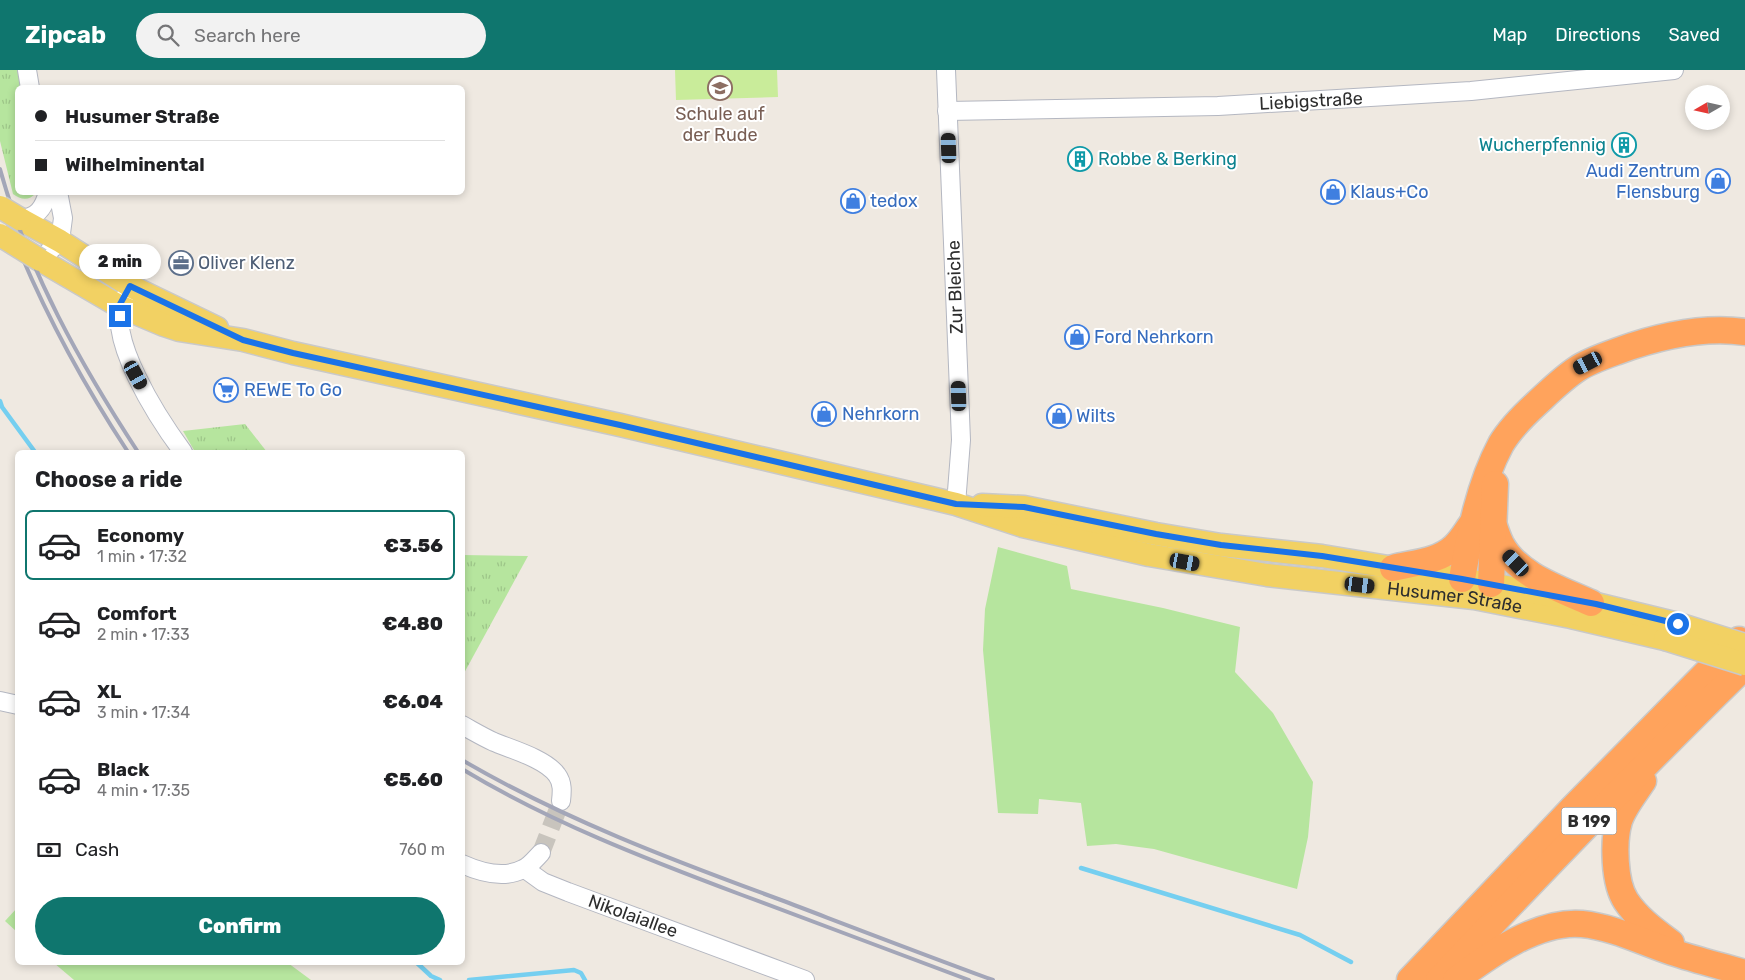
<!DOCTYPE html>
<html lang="en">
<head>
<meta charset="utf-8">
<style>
	:root { --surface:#fff; --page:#f2f2f2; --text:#202124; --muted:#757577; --line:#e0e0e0; --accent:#0f766e }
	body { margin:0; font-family:Rubik,sans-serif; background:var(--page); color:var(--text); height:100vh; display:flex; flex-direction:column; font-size:19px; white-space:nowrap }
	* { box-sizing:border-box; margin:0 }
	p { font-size:16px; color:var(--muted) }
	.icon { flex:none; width:28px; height:28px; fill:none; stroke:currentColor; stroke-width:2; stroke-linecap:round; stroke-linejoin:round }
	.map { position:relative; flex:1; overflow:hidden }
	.drawer { position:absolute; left:15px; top:380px; width:450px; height:515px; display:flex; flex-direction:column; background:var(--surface); border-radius:8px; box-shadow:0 2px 8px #0003 }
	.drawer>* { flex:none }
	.hud { position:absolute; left:15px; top:15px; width:450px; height:110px; border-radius:8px; box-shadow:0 2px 8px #0003; display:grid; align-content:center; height:110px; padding:0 20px; background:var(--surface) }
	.needle { width:32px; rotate:261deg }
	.controls { position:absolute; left:1685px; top:15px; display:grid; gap:10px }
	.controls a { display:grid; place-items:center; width:45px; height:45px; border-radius:50%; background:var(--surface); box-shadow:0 2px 8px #0003; font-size:25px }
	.end { position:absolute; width:22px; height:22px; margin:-11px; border:6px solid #1a73e8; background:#fff; box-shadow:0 0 0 2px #fff }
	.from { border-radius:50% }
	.bubble { position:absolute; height:35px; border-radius:18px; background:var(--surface); box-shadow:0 2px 8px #0003; font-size:16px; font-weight:800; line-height:35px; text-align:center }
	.car { position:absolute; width:15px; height:30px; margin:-15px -8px; border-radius:6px; box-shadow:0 0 4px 1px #0007; background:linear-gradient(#222 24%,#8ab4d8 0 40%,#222 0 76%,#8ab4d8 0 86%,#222 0) }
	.hud b { display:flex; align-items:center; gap:18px; height:48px; font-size:19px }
	.hud b+b { border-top:1px solid var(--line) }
	.hud i { width:12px; height:12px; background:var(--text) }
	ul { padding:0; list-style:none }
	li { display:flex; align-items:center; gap:15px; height:70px; margin:0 10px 8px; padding:0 10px; border:2px solid transparent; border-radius:8px }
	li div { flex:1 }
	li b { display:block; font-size:19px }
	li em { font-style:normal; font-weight:800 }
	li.active { border-color:var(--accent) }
	li>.icon { width:45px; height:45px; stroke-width:1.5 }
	h2 { padding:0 20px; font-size:22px; line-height:60px }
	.pay { display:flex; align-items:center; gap:12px; height:55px; padding:0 20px; font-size:19px }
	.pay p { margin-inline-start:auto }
	.action { display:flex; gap:10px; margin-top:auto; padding:10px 20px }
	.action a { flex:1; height:58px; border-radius:30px; background:var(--accent); color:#fff; font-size:20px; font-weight:800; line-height:58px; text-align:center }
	header { display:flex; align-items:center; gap:30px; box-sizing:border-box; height:70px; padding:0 25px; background:var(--accent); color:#fff }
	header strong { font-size:24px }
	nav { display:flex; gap:28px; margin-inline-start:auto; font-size:18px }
	.search { width:350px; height:45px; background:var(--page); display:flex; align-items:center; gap:12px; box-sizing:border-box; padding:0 18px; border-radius:28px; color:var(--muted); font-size:19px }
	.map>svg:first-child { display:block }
	.grass { fill:url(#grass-tufts) }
	.garden { fill:#b6e59e }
	.pitch { fill:#c9ec9a }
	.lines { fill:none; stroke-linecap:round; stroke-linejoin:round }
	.stream { stroke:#75cff0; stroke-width:4.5 }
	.minor-tunnel { stroke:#c8c4bd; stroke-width:18; stroke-dasharray:18 9; stroke-linecap:butt }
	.minor-casing { stroke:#b4b7c1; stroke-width:20 }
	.major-casing { stroke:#c9c9c9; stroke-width:25 }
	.highway-casing { stroke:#c9c9c9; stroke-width:29 }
	.minor { stroke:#fff; stroke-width:18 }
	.major { stroke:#f2d163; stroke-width:22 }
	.highway { stroke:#ffa35c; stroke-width:26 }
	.rail { stroke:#a3a6b8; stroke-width:4 }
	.major-bridge-casing { stroke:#c9c9c9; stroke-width:25; stroke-linecap:butt }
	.major-bridge { stroke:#f2d163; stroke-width:22 }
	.route { stroke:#1a73e8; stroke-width:6 }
	.labels { text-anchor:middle; stroke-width:4; stroke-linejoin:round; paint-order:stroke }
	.shield { fill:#fff; stroke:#6d6d6d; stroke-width:1 }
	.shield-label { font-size:16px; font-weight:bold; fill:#2e2e2e }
	.street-label { font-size:18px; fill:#2e2e2e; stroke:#fff }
	.education-label { font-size:18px; fill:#785e54; stroke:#fff }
	.culture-label { font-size:18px; fill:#0d838f; stroke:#fff; text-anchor:end }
	.shop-label { font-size:18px; fill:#366cbe; stroke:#fff; text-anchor:start }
	.service-label { font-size:18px; fill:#4e5e75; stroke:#fff; text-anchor:start }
</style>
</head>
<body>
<header>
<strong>Zipcab</strong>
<div class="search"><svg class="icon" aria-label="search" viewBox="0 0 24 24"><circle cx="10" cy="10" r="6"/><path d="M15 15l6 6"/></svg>Search here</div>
<nav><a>Map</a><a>Directions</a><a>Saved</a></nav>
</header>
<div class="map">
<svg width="1745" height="910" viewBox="0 0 1745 910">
	<defs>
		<pattern id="grass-tufts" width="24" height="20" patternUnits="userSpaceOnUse" patternTransform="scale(1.25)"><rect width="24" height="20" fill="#b6e59e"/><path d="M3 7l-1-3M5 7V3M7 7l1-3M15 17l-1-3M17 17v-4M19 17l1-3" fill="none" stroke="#9dc588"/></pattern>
	</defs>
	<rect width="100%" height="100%" fill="#efe9e1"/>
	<!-- grass -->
	<g class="grass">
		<path d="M 0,0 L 18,0 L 21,17 L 18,18 L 18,122 L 36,123 C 29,131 21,130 13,124 L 0,71 Z"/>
		<path d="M 245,354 L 267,382 L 195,382 L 183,361 Z"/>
		<path d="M 463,485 L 528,486 L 463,605 L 462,485 Z"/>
	</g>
	<!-- garden -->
	<g class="garden">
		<path d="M 998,477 L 1067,496 L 1071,519 L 1163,538 L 1240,557 L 1235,602 L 1273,643 L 1313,712 L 1308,767 L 1297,819 L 1154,779 L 1116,774 L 1087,776 L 1081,733 L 1039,729 L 1038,744 L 998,743 L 983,580 L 985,539 Z"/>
		<path d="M 17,838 L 17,862 L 5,851 Z"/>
		<path d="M 54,893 L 288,893 L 311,910 L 74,910 Z"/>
	</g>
	<!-- pitch -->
	<path class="pitch" d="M 675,0 L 777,0 L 778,27 L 676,30 Z"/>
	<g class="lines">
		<!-- stream -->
		<g class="stream">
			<path d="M 0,331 L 2,337 L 35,382"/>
			<path d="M 1081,798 L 1300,865 L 1351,892"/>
			<path d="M 416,892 L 431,906 L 440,910"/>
			<path d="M 469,910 L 574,900 L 581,903 L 585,910"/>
		</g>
		<!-- minor-tunnel -->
		<path class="minor-tunnel" d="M 541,783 L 561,731"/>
		<defs>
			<g id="minor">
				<path d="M 27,0 L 30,18"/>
				<path d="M 946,0 L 961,370 L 956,434"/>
				<path d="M 947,41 L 1218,36 L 1471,21 L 1674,0"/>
				<path d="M 20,149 C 37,148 44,138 48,122"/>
				<path d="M 40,190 L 60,171 L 63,148 L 58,122"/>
				<path d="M 124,228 C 103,265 160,351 183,382"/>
				<path d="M 0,631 L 18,635"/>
				<path d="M 462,655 C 473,661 483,667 494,672 C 511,679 546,689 557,705 C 563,713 562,722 561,731"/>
				<path d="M 462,794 C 482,803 504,809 523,799 C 530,796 536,788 541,783"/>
				<path d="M 525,799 L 543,812 L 568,822 L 805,910"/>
			</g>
			<g id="major">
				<path d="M 20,149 L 60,171 L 130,216 L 217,258"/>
				<path id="s1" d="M 40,190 L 119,236 L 164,255 L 179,260 L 243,270 L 293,283 L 620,355 L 765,389 L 956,434 L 1023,456 L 1149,485 L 1267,505 L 1474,528 L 1571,547 L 1665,569"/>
				<path d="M 982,435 L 1024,437 L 1156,464 L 1221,475 L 1322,486 L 1491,514 L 1596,534 L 1678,554"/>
			</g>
			<g id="highway">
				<path d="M 1494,456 C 1496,462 1498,468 1501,474 C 1518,506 1561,519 1591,533"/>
				<path d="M 1393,498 C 1413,493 1438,492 1454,477 C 1461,471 1466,462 1471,455"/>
				<path d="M 1462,509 C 1470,463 1479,415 1501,374 C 1510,359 1524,345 1536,334 C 1549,322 1562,309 1577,299 C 1589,291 1604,286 1618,281 C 1659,266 1702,256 1745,262"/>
				<path d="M 1491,514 L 1495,414"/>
				<path d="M 1643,711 C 1635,723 1623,738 1619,751 C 1613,771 1614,813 1626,831 C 1638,849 1655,861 1671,873"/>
				<path d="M 1410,910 L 1573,738 L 1739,570"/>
				<path d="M 1439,910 C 1539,804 1640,698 1745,596"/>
				<path d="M 1456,910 C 1489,885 1538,850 1582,854 C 1613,857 1642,872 1672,882 C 1696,890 1721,896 1745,903"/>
			</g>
		</defs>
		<!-- minor casing -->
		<use href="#minor" class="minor-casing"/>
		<!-- major casing -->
		<use href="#major" class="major-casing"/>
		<!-- highway casing -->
		<use href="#highway" class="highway-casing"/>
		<!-- minor -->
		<use href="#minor" class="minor"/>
		<!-- major -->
		<use href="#major" class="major"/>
		<!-- highway -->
		<use href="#highway" class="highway"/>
		<!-- rail -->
		<g class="rail">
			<path d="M 0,99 C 28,201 81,295 138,382"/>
			<path d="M 0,131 C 32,220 76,303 128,382"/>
			<path d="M 462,690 C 563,749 672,790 781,830 C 852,857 922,884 993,910"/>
			<path d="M 462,699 C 550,752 646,789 742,825 C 818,853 893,882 969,910"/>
		</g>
		<defs>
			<g id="major-bridge">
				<path d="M 0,137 L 20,149"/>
				<path d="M 0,165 L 40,190"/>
				<path d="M 1678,554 L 1745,575"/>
				<path d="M 1665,569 L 1745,594"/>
			</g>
		</defs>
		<!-- major-bridge casing -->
		<use href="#major-bridge" class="major-bridge-casing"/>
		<!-- major-bridge -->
		<use href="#major-bridge" class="major-bridge"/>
	</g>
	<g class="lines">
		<!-- route -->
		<path class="route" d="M 120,246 L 119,236 L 130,216 L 243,270 L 293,283 L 620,355 L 956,434 L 1024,437 L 1156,464 L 1221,475 L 1322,486 L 1462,509 L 1596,534 L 1678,554"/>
	</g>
	<!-- icons -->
	<defs>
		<symbol id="school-ring" viewBox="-11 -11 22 22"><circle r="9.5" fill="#fff" stroke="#8d6e63" stroke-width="1.5"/><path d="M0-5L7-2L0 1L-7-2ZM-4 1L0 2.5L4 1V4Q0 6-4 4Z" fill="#8d6e63"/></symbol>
		<symbol id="building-ring" viewBox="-11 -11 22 22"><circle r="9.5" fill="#fff" stroke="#0f9aa8" stroke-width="1.5"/><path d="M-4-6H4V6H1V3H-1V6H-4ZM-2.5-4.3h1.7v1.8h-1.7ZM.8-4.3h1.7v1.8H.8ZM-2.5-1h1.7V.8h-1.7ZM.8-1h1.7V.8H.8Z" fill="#0f9aa8"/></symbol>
		<symbol id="shop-ring" viewBox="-11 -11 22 22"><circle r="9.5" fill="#fff" stroke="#3f7fe0" stroke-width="1.5"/><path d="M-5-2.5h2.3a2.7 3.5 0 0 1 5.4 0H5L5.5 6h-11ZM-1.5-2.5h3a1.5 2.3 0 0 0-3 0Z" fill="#3f7fe0"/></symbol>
		<symbol id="office-ring" viewBox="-11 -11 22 22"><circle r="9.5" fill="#fff" stroke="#5c6f8a" stroke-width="1.5"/><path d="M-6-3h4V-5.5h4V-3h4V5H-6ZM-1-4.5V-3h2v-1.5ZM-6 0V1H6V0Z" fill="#5c6f8a"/></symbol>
		<symbol id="supermarket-ring" viewBox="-11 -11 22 22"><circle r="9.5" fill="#fff" stroke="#3f7fe0" stroke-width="1.5"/><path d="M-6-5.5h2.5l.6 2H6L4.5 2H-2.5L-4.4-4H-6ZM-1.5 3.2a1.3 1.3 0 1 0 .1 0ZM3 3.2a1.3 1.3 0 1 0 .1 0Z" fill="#3f7fe0"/></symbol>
	</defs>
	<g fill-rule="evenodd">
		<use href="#school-ring" x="706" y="4" width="28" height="28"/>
		<use href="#building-ring" x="1610" y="61" width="28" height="28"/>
		<use href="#building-ring" x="1066" y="75" width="28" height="28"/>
		<use href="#shop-ring" x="1704" y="97" width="28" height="28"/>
		<use href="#shop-ring" x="1319" y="108" width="28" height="28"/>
		<use href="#shop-ring" x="839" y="117" width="28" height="28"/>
		<use href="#office-ring" x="167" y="179" width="28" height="28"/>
		<use href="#shop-ring" x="1063" y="253" width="28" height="28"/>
		<use href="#supermarket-ring" x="212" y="306" width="28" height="28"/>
		<use href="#shop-ring" x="810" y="330" width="28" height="28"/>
		<use href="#shop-ring" x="1045" y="332" width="28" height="28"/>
	</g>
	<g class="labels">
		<!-- shield labels -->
		<rect class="shield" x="1561.5" y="737.5" width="55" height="27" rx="4"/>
		<g class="shield-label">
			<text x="1589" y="757">B 199</text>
		</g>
		<!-- street labels -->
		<g class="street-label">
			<text transform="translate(1311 31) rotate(-3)" y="6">Liebigstraße</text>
			<text transform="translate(955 217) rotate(-92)" y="6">Zur Bleiche</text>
			<text dy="6" stroke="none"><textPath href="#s1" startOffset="1461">Husumer Straße</textPath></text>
			<text transform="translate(633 846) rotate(20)" y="6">Nikolaiallee</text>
		</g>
		<!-- education labels -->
		<g class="education-label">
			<text x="720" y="50">Schule auf<tspan x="720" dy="21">der Rude</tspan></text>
		</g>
		<!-- culture labels -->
		<g class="culture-label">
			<text x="1606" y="81">Wucherpfennig</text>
			<text x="1098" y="95" text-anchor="start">Robbe &amp; Berking</text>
		</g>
		<!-- shop labels -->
		<g class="shop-label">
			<text x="1700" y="107" text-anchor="end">Audi Zentrum<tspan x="1700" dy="21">Flensburg</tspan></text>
			<text x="1350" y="128">Klaus+Co</text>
			<text x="870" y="137">tedox</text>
			<text x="1094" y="273">Ford Nehrkorn</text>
			<text x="244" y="326">REWE To Go</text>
			<text x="842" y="350">Nehrkorn</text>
			<text x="1076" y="352">Wilts</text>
		</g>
		<!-- service labels -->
		<g class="service-label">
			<text x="198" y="199">Oliver Klenz</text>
		</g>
	</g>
</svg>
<div class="controls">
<a><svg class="needle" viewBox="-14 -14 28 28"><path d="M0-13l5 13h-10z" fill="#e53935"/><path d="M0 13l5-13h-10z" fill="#757577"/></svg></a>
</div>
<i class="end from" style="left:1678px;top:554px"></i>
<i class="end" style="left:120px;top:246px"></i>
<div class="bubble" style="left:79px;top:174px;width:82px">2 min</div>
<i class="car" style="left:949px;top:78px;rotate:358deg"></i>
<i class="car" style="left:1588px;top:293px;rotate:243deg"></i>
<i class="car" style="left:136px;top:305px;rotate:151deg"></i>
<i class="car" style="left:959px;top:326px;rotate:358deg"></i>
<i class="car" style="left:1185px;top:492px;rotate:100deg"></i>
<i class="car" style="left:1516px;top:493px;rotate:316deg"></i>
<i class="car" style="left:1360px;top:515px;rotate:97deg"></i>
<div class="hud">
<b><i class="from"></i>Husumer Straße</b>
<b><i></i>Wilhelminental</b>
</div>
<section class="drawer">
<h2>Choose a ride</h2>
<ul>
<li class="active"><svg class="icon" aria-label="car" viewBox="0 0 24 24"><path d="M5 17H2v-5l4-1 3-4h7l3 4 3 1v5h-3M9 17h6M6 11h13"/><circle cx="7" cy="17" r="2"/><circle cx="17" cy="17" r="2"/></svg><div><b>Economy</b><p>1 min · 17:32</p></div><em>€3.56</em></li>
<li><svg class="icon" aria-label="car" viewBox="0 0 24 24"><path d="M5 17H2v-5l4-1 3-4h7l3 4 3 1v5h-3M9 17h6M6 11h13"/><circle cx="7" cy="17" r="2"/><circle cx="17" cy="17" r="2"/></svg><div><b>Comfort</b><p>2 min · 17:33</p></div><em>€4.80</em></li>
<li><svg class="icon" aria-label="car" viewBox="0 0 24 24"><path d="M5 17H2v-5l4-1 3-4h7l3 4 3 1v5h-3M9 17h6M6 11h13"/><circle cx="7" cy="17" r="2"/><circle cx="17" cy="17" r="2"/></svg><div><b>XL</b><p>3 min · 17:34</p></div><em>€6.04</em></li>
<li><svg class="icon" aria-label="car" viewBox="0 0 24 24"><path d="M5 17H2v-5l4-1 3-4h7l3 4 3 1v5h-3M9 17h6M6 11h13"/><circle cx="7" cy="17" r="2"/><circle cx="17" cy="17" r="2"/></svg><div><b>Black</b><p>4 min · 17:35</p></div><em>€5.60</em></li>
</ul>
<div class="pay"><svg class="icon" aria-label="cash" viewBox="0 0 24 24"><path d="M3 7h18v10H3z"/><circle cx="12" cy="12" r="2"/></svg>Cash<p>760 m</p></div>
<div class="action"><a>Confirm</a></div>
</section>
</div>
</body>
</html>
